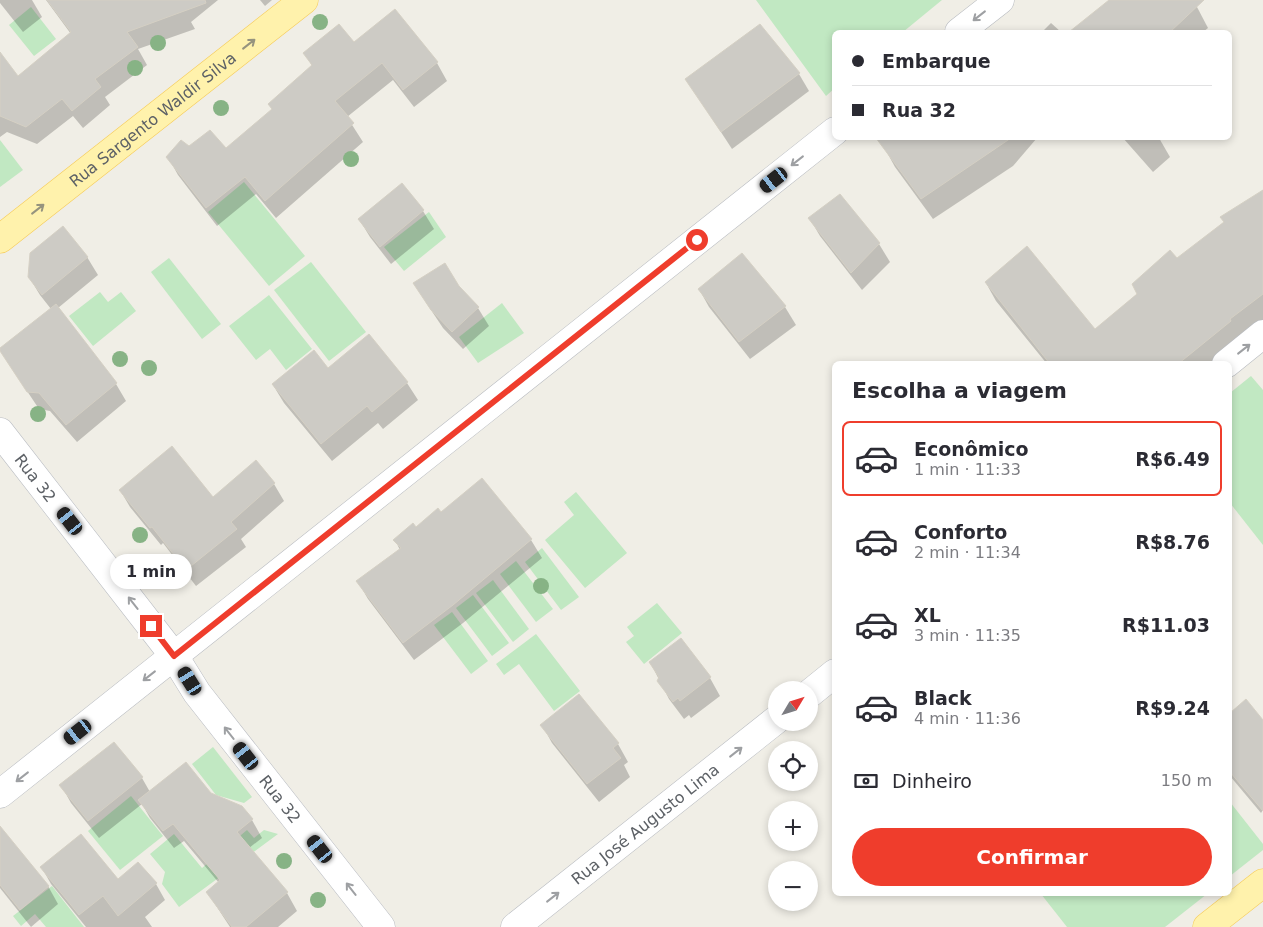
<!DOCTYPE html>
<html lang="pt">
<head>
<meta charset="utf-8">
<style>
	:root { --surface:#fff; --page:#f2f2f3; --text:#2b2b33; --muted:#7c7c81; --line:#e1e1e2; --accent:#ef3d2c }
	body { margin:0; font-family:"DejaVu Sans",sans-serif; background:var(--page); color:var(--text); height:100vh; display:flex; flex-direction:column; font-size:19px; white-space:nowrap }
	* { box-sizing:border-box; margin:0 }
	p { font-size:16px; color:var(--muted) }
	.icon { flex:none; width:28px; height:28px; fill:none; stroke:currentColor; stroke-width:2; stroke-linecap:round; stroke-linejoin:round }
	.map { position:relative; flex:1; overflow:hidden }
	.details { position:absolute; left:832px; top:361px; width:400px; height:535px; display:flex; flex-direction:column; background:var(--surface); border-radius:8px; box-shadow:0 2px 8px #0003 }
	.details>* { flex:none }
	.top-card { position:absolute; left:832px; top:30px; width:400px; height:110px; border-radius:8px; box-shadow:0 2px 8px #0003; display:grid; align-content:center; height:110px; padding:0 20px; background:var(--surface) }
	.needle { width:32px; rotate:52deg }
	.controls { position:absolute; left:768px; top:681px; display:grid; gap:10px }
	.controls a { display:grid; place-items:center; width:50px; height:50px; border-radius:50%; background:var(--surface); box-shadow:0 2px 8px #0003; font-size:25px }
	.end { position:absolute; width:22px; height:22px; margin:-11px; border:6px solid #ef3d2c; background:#fff; box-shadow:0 0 0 2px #fff }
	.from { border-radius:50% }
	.bubble { position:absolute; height:35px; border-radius:18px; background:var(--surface); box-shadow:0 2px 8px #0003; font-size:16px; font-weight:700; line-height:35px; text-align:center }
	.car { position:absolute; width:15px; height:30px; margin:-15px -8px; border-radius:6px; box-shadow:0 0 4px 1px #0007; background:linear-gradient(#222 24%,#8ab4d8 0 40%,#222 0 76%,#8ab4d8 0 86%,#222 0) }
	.top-card b { display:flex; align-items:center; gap:18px; height:48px; font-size:19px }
	.top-card b+b { border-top:1px solid var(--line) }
	.top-card i { width:12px; height:12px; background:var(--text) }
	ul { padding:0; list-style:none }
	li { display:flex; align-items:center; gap:15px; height:75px; margin:0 10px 8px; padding:0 10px; border:2px solid transparent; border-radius:8px }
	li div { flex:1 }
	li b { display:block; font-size:19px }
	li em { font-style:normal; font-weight:700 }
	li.selected { border-color:var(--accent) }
	li>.icon { width:45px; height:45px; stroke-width:1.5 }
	h2 { padding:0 20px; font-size:22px; line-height:60px }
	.pay { display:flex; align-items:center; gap:12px; height:55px; padding:0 20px; font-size:19px }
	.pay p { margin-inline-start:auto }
	.primary-button { display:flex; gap:10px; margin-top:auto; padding:10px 20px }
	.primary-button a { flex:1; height:58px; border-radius:30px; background:var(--accent); color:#fff; font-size:20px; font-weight:700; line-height:58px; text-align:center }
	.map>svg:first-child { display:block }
	.green { fill:#c1e8c2 }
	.shadow { fill:#0003 }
	.building { fill:#cdcbc5; stroke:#d5d0c4 }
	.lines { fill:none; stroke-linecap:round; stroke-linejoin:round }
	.street-casing { stroke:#b8bbc0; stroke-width:29 }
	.secondary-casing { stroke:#b9bcc2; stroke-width:29 }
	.primary-casing { stroke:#f6cb58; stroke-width:29 }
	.street { stroke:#fff; stroke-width:28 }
	.secondary { stroke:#fff; stroke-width:28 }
	.primary { stroke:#fff2ac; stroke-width:28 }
	.tree { fill:#87b385 }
	.oneway { stroke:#9ea0a3 }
	.oneway2 { stroke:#96947e }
	.route { stroke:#ef3d2c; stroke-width:6 }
	.labels { text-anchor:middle; stroke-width:5; stroke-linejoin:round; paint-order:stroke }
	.street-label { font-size:16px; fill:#5d6166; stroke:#fff }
</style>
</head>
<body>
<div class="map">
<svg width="1263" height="927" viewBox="0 0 1263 927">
	<rect width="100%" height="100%" fill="#f0eee6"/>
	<!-- green -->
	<g class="green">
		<path d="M 756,0 L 942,0 L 903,32 L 835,32 L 835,88 L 826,96 Z"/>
		<path d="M 31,7 L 56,39 L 34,56 L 9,25 Z"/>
		<path d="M 0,140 L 23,170 L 0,187 Z"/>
		<path d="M 244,182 L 305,256 L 269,286 L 208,212 Z"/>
		<path d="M 429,212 L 446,237 L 404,271 L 384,247 Z"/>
		<path d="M 169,258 L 221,324 L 202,339 L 151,272 Z"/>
		<path d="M 311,262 L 366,332 L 329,361 L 274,290 Z"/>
		<path d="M 100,292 L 108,302 L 121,292 L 136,311 L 93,346 L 69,316 Z"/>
		<path d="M 269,295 L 312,349 L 286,370 L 270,349 L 256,360 L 229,326 Z"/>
		<path d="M 502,303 L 524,333 L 478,363 L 459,337 Z"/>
		<path d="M 1251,376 L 1263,390 L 1263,545 L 1230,503 L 1230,393 Z"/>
		<path d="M 576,492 L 627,553 L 585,588 L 545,540 L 574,515 L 564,502 Z"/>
		<path d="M 542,548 L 579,597 L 561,610 L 525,562 Z"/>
		<path d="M 516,561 L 553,609 L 536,622 L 500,574 Z"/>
		<path d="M 493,580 L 529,629 L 513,642 L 476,593 Z"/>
		<path d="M 473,595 L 509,643 L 492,656 L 456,608 Z"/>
		<path d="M 657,603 L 682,633 L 644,664 L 626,642 L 634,636 L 627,627 Z"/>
		<path d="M 452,612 L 488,661 L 471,674 L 434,625 Z"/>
		<path d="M 536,634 L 580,691 L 554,711 L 519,664 L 504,675 L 496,664 Z"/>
		<path d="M 213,747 L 252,797 L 244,803 L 216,795 L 192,764 Z"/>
		<path d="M 131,796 L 163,836 L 120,870 L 88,831 Z"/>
		<path d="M 1230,802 L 1263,844 L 1263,850 L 1230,876 Z"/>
		<path d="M 247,830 L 254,838 L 264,830 L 278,834 L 179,907 L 162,884 L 165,872 L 150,854 L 174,834 L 202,868 Z"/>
		<path d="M 52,886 L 84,927 L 46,927 L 35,914 L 21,926 L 13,916 Z"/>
		<path d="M 1041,894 L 1207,894 L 1165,927 L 1067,927 Z"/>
	</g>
	<!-- shadow -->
	<g class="shadow">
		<path d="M 0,0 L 32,0 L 42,17 L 23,32 L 0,3 Z"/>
		<path d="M 46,0 L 218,0 L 191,22 L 195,29 L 138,49 L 147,65 L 105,97 L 110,105 L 83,128 L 73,116 L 37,144 L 7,132 L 0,137 L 0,68 L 18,78 L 71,34 Z"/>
		<path d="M 260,0 L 272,0 L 265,6 Z"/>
		<path d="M 1111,0 L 1190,0 L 1197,7 L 1208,28 L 1203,32 L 1071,32 Z"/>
		<path d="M 395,11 L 437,63 L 447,81 L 414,107 L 393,80 L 347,117 L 363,142 L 276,218 L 256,194 L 217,226 L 178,175 L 168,157 L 189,148 L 226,150 L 273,110 L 312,66 L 305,53 L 354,44 Z"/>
		<path d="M 1051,23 L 1061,32 L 1042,32 Z"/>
		<path d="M 799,74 L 809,91 L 732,149 L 687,80 Z"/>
		<path d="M 897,138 L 1037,138 L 1013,166 L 933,219 L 895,167 L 884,147 Z"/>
		<path d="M 1123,138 L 1159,138 L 1170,157 L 1153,172 Z"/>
		<path d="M 402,184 L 423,211 L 434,229 L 391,264 L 370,237 L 359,219 Z"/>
		<path d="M 1263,191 L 1263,320 L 1239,337 L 1240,339 L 1210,364 L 1047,364 L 996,301 L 986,283 L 1095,330 L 1177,260 Z"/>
		<path d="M 840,195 L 879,244 L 890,262 L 862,290 L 820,236 L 810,219 Z"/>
		<path d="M 742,255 L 785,307 L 796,325 L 750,359 L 709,307 L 699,289 Z"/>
		<path d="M 87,257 L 98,275 L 58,308 L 116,384 L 126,401 L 77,442 L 50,411 L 39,409 L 11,367 L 51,309 L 40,295 L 29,277 Z"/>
		<path d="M 458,287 L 478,308 L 489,326 L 463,349 L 443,328 L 425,301 Z"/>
		<path d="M 328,370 L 407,383 L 418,400 L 383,429 L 378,423 L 332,461 L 284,403 L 273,385 Z"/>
		<path d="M 482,480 L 531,540 L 542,558 L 463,623 L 414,660 L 368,599 L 358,582 L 400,550 L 395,540 L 441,514 Z"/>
		<path d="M 274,484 L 284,501 L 241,539 L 246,547 L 196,586 L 163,543 L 161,545 L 130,507 L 120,490 L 213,498 Z"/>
		<path d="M 650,662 L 710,678 L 720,696 L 691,718 L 689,715 L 684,719 L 669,699 Z"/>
		<path d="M 1230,715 L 1263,722 L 1263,810 L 1261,813 L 1230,776 Z"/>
		<path d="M 542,725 L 618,744 L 628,762 L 624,765 L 630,777 L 599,802 L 552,743 Z"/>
		<path d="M 114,743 L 142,778 L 150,792 L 210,794 L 252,820 L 262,838 L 249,848 L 287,893 L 297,911 L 278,927 L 230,927 L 207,892 L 219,883 L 184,841 L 174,848 L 150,818 L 142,804 L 99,838 L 71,803 L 61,785 Z"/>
		<path d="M 0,860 L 48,886 L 58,904 L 31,927 L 0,888 Z"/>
		<path d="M 42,868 L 118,881 L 156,884 L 165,900 L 145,917 L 152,927 L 86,927 L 51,884 Z"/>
	</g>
	<!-- building -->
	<g class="building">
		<path d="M 47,0 L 205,0 L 206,3 L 127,32 L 138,47 L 95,79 L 101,87 L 72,111 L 62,99 L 26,127 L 0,116 L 0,52 L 18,76 L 71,32 Z"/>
		<path d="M 1109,0 L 1204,0 L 1170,32 L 1069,32 Z"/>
		<path d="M 395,9 L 438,62 L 403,90 L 382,63 L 335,101 L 354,123 L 265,201 L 245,177 L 206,208 L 166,157 L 181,140 L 189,146 L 210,130 L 226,148 L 272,109 L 268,104 L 312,65 L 303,53 L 339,24 L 354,42 Z"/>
		<path d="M 760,24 L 800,73 L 721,132 L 685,79 Z"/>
		<path d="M 876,138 L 1011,138 L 921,199 Z"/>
		<path d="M 402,183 L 424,210 L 380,247 L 358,219 Z"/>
		<path d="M 1263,190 L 1263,294 L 1230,319 L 1231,321 L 1178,364 L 1050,364 L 985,282 L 1027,246 L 1095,329 L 1137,294 L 1132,284 L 1170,250 L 1177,258 L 1224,222 L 1220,217 Z"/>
		<path d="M 840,194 L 880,243 L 851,273 L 808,218 Z"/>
		<path d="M 63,226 L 88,257 L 42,295 L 28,277 L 30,253 Z"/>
		<path d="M 742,253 L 786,306 L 739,342 L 698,289 Z"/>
		<path d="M 445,263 L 459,286 L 479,307 L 452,332 L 431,310 L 413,283 Z"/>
		<path d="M 56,304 L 117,383 L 66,425 L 39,393 L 27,392 L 0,351 L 0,348 Z"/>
		<path d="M 369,334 L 408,382 L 372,412 L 367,406 L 321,444 L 272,384 L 314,350 L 328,368 Z"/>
		<path d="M 172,446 L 213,497 L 256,460 L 275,483 L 231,522 L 237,529 L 186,570 L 152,527 L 150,528 L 119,490 Z"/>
		<path d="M 482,478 L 532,539 L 453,605 L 403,643 L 356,581 L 401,548 L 393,540 L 413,523 L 416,527 L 438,508 L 441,512 Z"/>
		<path d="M 681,638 L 711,677 L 680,701 L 678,698 L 673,702 L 657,681 L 659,677 L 649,662 Z"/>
		<path d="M 579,694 L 619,743 L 613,748 L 621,758 L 587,784 L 540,725 Z"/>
		<path d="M 1246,699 L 1263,720 L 1263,811 L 1230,772 L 1230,713 Z"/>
		<path d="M 114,742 L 143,777 L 88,821 L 59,785 Z"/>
		<path d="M 186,762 L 211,793 L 242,806 L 253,819 L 237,832 L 288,892 L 246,927 L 232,927 L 206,892 L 220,880 L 173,824 L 163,831 L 138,800 Z"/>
		<path d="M 0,826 L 49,886 L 20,910 L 0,885 Z"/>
		<path d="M 81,834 L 118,879 L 138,862 L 157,883 L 118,916 L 103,896 L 79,915 L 40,867 Z"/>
	</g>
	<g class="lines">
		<defs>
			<g id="street">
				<path d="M 959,32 L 1000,0"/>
				<path d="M 1226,364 L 1263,334"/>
				<path d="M 809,694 L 835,673"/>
				<path d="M 0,794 L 835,131"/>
				<path id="s1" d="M 515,927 L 776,720"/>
			</g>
			<g id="secondary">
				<path id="s2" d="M 0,432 L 174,656 L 197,693 L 381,927"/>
			</g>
			<g id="primary">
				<path id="s3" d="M 0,239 L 304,0"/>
				<path d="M 1207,927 L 1263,883"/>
			</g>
		</defs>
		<!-- street casing -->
		<use href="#street" class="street-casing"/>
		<!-- secondary casing -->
		<use href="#secondary" class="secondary-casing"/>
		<!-- primary casing -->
		<use href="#primary" class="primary-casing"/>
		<!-- street -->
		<use href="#street" class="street"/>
		<!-- secondary -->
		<use href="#secondary" class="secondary"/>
		<!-- primary -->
		<use href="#primary" class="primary"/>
	</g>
	<!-- trees -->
	<g class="tree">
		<circle cx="320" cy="22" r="8"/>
		<circle cx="158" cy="43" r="8"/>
		<circle cx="135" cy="68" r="8"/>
		<circle cx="221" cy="108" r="8"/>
		<circle cx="351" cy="159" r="8"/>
		<circle cx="120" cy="359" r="8"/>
		<circle cx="149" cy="368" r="8"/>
		<circle cx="38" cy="414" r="8"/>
		<circle cx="140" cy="535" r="8"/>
		<circle cx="541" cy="586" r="8"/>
		<circle cx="284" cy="861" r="8"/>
		<circle cx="318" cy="900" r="8"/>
	</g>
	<!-- one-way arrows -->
	<defs><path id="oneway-shaft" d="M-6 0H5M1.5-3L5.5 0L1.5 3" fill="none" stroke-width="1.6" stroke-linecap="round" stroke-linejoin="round" transform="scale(1.25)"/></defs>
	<g class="oneway">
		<use href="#oneway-shaft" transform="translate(979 16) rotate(142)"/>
		<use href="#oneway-shaft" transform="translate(797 161) rotate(142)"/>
		<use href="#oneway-shaft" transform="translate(1244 349) rotate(-38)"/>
		<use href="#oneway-shaft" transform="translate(133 603) rotate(-128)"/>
		<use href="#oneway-shaft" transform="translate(149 676) rotate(142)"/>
		<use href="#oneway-shaft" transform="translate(229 733) rotate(-128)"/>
		<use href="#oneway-shaft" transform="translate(736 752) rotate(-38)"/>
		<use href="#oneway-shaft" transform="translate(22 777) rotate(142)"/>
		<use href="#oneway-shaft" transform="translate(351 889) rotate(-128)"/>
		<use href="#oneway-shaft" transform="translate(553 897) rotate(-38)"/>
	</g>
	<g class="oneway2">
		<use href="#oneway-shaft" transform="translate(249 44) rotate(-38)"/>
		<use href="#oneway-shaft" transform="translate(38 209) rotate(-38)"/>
	</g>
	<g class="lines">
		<!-- route -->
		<path class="route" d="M 151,626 L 174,656 L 697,240"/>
	</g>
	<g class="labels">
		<!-- street labels -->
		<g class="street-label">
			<text dy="6" stroke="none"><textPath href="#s3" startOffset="194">Rua Sargento Waldir Silva</textPath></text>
			<text dy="6" stroke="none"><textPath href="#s2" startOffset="58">Rua 32</textPath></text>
			<text dy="6" stroke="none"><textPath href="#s2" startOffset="462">Rua 32</textPath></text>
			<text dy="6" stroke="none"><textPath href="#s1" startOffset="166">Rua José Augusto Lima</textPath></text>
		</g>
	</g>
</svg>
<div class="controls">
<a><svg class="needle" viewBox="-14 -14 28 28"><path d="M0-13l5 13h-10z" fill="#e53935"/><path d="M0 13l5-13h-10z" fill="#7c7c81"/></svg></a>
<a><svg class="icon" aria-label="locate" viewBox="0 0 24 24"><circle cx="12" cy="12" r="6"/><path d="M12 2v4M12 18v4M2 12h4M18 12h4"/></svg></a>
<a>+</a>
<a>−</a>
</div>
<i class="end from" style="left:697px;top:240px"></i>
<i class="end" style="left:151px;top:626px"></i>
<div class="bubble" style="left:110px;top:554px;width:82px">1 min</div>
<i class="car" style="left:774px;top:180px;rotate:232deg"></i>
<i class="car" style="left:70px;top:521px;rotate:322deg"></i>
<i class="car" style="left:190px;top:681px;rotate:328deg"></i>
<i class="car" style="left:78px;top:732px;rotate:232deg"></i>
<i class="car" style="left:246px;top:756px;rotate:322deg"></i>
<i class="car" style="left:320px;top:849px;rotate:322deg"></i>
<div class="top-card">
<b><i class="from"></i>Embarque</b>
<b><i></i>Rua 32</b>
</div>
<section class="details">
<h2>Escolha a viagem</h2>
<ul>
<li class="selected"><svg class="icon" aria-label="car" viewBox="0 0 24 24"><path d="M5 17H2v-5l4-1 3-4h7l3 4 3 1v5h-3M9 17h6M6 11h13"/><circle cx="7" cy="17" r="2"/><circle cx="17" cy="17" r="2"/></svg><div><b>Econômico</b><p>1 min · 11:33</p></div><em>R$6.49</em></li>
<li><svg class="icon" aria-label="car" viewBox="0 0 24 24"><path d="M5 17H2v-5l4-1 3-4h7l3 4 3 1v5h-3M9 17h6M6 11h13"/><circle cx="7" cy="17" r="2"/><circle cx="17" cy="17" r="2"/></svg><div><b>Conforto</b><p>2 min · 11:34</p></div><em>R$8.76</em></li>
<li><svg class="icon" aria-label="car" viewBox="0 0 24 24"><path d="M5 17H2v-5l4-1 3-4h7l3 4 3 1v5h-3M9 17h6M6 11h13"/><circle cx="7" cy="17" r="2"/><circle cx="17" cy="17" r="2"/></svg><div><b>XL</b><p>3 min · 11:35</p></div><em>R$11.03</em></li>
<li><svg class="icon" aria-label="car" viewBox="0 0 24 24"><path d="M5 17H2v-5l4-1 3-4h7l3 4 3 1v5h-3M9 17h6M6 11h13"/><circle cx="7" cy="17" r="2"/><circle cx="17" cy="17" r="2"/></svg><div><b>Black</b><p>4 min · 11:36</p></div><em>R$9.24</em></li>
</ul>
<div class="pay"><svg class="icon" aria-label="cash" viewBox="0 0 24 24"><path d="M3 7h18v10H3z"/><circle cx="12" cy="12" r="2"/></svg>Dinheiro<p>150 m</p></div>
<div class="primary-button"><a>Confirmar</a></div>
</section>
</div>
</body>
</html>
